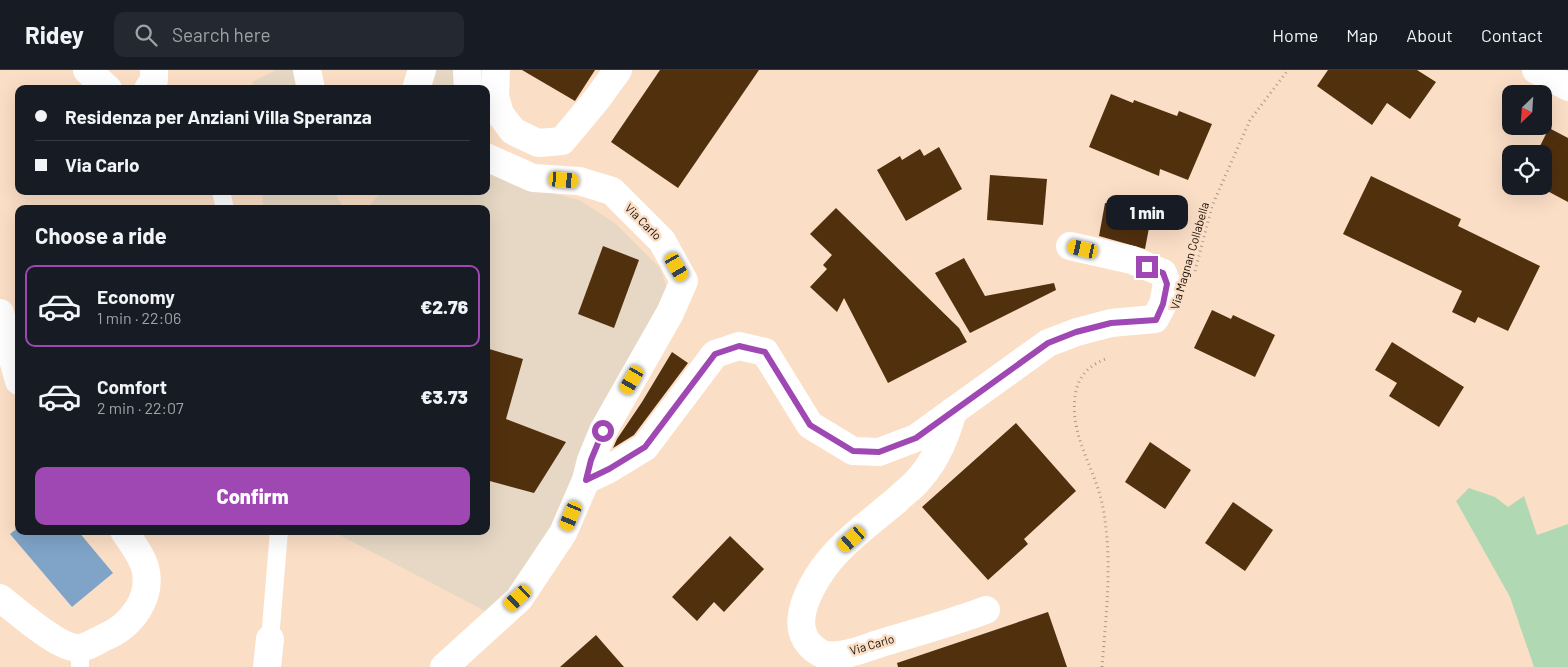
<!DOCTYPE html>
<html lang="en">
<head>
<meta charset="utf-8">
<style>
	:root { --surface:#171b24; --page:#242831; --text:#f1f3f6; --muted:#9ea1a6; --line:#363941; --accent:#9f47b3 }
	body { margin:0; font-family:Barlow,sans-serif; background:var(--page); color:var(--text); height:100vh; display:flex; flex-direction:column; font-size:19px; white-space:nowrap }
	* { box-sizing:border-box; margin:0 }
	p { font-size:16px; color:var(--muted) }
	.icon { flex:none; width:28px; height:28px; fill:none; stroke:currentColor; stroke-width:2; stroke-linecap:round; stroke-linejoin:round }
	.map { position:relative; flex:1; overflow:hidden }
	.side { position:absolute; left:15px; top:135px; width:475px; height:330px; display:flex; flex-direction:column; background:var(--surface); border-radius:10px; box-shadow:0 5px 20px #0002 }
	.side>* { flex:none }
	.banner { position:absolute; left:15px; top:15px; width:475px; height:110px; border-radius:10px; box-shadow:0 5px 20px #0002; display:grid; align-content:center; height:110px; padding:0 20px; background:var(--surface) }
	.needle { width:32px; rotate:205deg }
	.tools { position:absolute; left:1502px; top:15px; display:grid; gap:10px }
	.tools a { display:grid; place-items:center; width:50px; height:50px; border-radius:10px; background:var(--surface); box-shadow:0 5px 20px #0002; font-size:25px }
	.end { position:absolute; width:22px; height:22px; margin:-11px; border:6px solid #9f47b3; background:#fff; box-shadow:0 0 0 2px #fff }
	.from { border-radius:50% }
	.bubble { position:absolute; height:35px; border-radius:10px; background:var(--surface); box-shadow:0 5px 20px #0002; font-size:16px; font-weight:800; line-height:35px; text-align:center }
	.car { position:absolute; width:15px; height:30px; margin:-15px -8px; border-radius:6px; box-shadow:0 0 4px 1px #0007; background:linear-gradient(#f5c518 24%,#345 0 40%,#f5c518 0 76%,#345 0 86%,#f5c518 0) }
	.banner b { display:flex; align-items:center; gap:18px; height:48px; font-size:19px }
	.banner b+b { border-top:1px solid var(--line) }
	.banner i { width:12px; height:12px; background:var(--text) }
	ul { padding:0; list-style:none }
	li { display:flex; align-items:center; gap:15px; height:82px; margin:0 10px 8px; padding:0 10px; border:2px solid transparent; border-radius:10px }
	li div { flex:1 }
	li b { display:block; font-size:19px }
	li em { font-style:normal; font-weight:800 }
	li.on { border-color:var(--accent) }
	li>.icon { width:45px; height:45px; stroke-width:1.5 }
	h2 { padding:0 20px; font-size:22px; line-height:60px }
	.primary-button { display:flex; gap:10px; margin-top:auto; padding:10px 20px }
	.primary-button a { flex:1; height:58px; border-radius:10px; background:var(--accent); color:#fff; font-size:20px; font-weight:800; line-height:58px; text-align:center }
	header { display:flex; align-items:center; gap:30px; box-sizing:border-box; height:70px; padding:0 25px; background:var(--surface); border-bottom:1px solid var(--line) }
	header strong { font-size:24px }
	nav { display:flex; gap:28px; margin-inline-start:auto; font-size:18px }
	.search { width:350px; height:45px; background:var(--page); display:flex; align-items:center; gap:12px; box-sizing:border-box; padding:0 18px; border-radius:10px; color:var(--muted); font-size:19px }
	.map>svg:first-child { display:block }
	.medical { fill:#e7d8c5 }
	.green { fill:#b0d9b3 }
	.water { fill:#7fa4c8 }
	.building { fill:#51300e }
	.lines { fill:none; stroke-linecap:round; stroke-linejoin:round }
	.path { stroke:#ae9885; stroke-width:3; stroke-dasharray:1 4; stroke-linecap:butt }
	.lane { stroke:#fff; stroke-width:18 }
	.street { stroke:#fff; stroke-width:28 }
	.route { stroke:#9f47b3; stroke-width:6 }
	.labels { text-anchor:middle; stroke-width:5; stroke-linejoin:round; paint-order:stroke }
	.street-label { font-size:12px; fill:#150c04; stroke:#fbdec6 }
</style>
</head>
<body>
<header>
<strong>Ridey</strong>
<div class="search"><svg class="icon" aria-label="search" viewBox="0 0 24 24"><circle cx="10" cy="10" r="6"/><path d="M15 15l6 6"/></svg>Search here</div>
<nav><a>Home</a><a>Map</a><a>About</a><a>Contact</a></nav>
</header>
<div class="map">
<svg width="1568" height="597" viewBox="0 0 1568 597">
	<rect width="100%" height="100%" fill="#fbdec6"/>
	<!-- medical -->
	<g class="medical">
		<path d="M 276,0 L 295,0 L 301,19 L 254,19 L 252,12 Z"/>
		<path d="M 429,0 L 453,0 L 454,19 L 424,19 Z"/>
		<path d="M 486,101 L 541,120 L 579,130 L 615,153 L 660,198 L 667,219 L 573,409 L 553,459 L 524,506 L 487,542 L 332,461 L 486,461 L 486,139 L 367,139 L 381,121 L 486,121 Z"/>
		<path d="M 262,121 L 334,121 L 344,139 L 263,139 Z"/>
	</g>
	<!-- green -->
	<path class="green" d="M 1469,418 L 1495,427 L 1508,437 L 1524,426 L 1537,465 L 1568,454 L 1568,597 L 1534,597 L 1510,527 L 1456,431 Z"/>
	<!-- water -->
	<path class="water" d="M 19,457 L 19,461 L 78,461 L 113,503 L 72,537 L 10,464 Z"/>
	<!-- building -->
	<g class="building">
		<path d="M 522,0 L 595,0 L 575,31 Z"/>
		<path d="M 660,0 L 759,0 L 678,118 L 611,72 Z"/>
		<path d="M 1328,0 L 1417,0 L 1436,12 L 1410,49 L 1387,33 L 1372,55 L 1317,16 Z"/>
		<path d="M 1111,24 L 1133,33 L 1134,30 L 1177,46 L 1179,41 L 1212,54 L 1188,110 L 1160,99 L 1159,106 L 1089,77 Z"/>
		<path d="M 1549,58 L 1568,68 L 1568,132 L 1538,116 L 1544,116 L 1544,84 L 1536,84 Z"/>
		<path d="M 939,77 L 962,119 L 906,151 L 877,100 L 900,86 L 902,90 L 920,79 L 924,86 Z"/>
		<path d="M 990,105 L 1047,109 L 1043,155 L 987,150 Z"/>
		<path d="M 1371,106 L 1461,149 L 1458,156 L 1540,196 L 1508,261 L 1478,247 L 1475,253 L 1452,242 L 1462,221 L 1343,164 Z"/>
		<path d="M 1105,133 L 1152,142 L 1145,179 L 1099,166 Z"/>
		<path d="M 836,138 L 959,258 L 967,272 L 888,313 L 844,228 L 837,242 L 810,217 L 827,199 L 823,195 L 832,185 L 810,164 Z"/>
		<path d="M 603,176 L 639,190 L 614,258 L 578,244 Z"/>
		<path d="M 964,188 L 985,226 L 1054,213 L 1056,220 L 970,263 L 935,203 Z"/>
		<path d="M 1212,240 L 1231,249 L 1233,245 L 1275,265 L 1255,307 L 1194,278 Z"/>
		<path d="M 1392,272 L 1464,317 L 1439,357 L 1389,326 L 1397,313 L 1375,300 Z"/>
		<path d="M 486,278 L 523,289 L 506,349 L 566,372 L 534,423 L 486,410 Z"/>
		<path d="M 672,282 L 688,293 L 634,365 L 613,378 L 617,369 L 642,332 Z"/>
		<path d="M 1016,353 L 1076,421 L 1024,469 L 1028,474 L 988,510 L 922,437 Z"/>
		<path d="M 1150,372 L 1191,400 L 1165,439 L 1125,412 Z"/>
		<path d="M 1233,432 L 1273,460 L 1245,501 L 1205,473 Z"/>
		<path d="M 730,466 L 764,499 L 724,542 L 714,532 L 697,551 L 672,527 Z"/>
		<path d="M 1048,542 L 1067,597 L 898,597 L 897,593 Z"/>
		<path d="M 596,565 L 624,597 L 560,597 Z"/>
	</g>
	<g class="lines">
		<!-- path -->
		<g class="path">
			<path d="M 1195,201 L 1212,136 L 1250,50 L 1288,0"/>
			<path d="M 1102,597 C 1106,544 1113,491 1103,438 C 1096,398 1067,364 1076,321 C 1080,303 1092,294 1108,288"/>
		</g>
		<!-- lane -->
		<g class="lane">
			<path d="M 221,121 L 225,139"/>
			<path d="M 270,569 L 279,461"/>
			<path d="M 80,578 L 80,597"/>
		</g>
		<!-- street -->
		<g class="street">
			<path d="M 87,0 L 108,19"/>
			<path d="M 307,0 L 311,19"/>
			<path d="M 467,0 L 468,19"/>
			<path d="M 496,0 L 495,26 L 500,44 L 513,61 L 538,73 L 562,71 L 597,29 L 618,0"/>
			<path d="M 1536,0 L 1568,17"/>
			<path d="M 148,19 L 154,10 L 154,0"/>
			<path d="M 416,19 L 422,0"/>
			<path d="M 0,243 L 19,311"/>
			<path d="M 953,341 C 946,365 937,389 920,408 C 914,416 905,422 898,429 C 870,453 836,476 817,508 C 806,526 792,556 810,575 C 814,579 820,584 826,585 C 846,588 869,576 888,571 C 921,561 954,552 986,540"/>
			<path d="M 586,410 L 609,399 L 645,377 L 715,284 L 739,276 L 765,282 L 810,355 L 853,381 L 879,382 L 916,368 L 1048,273 L 1077,262 L 1111,253 L 1155,249 L 1163,234 L 1167,214 L 1163,203 L 1132,190 L 1070,176"/>
			<path d="M 0,528 C 17,541 60,580 80,578 C 88,577 98,570 105,567 C 131,556 153,528 145,497 C 141,484 132,473 124,461"/>
			<path d="M 267,597 L 270,569"/>
			<path d="M 444,597 L 519,529 L 563,463 L 586,410 L 591,390 L 603,361 L 670,243 L 684,211 L 662,171 L 612,121 L 579,111 L 533,108 L 486,87"/>
		</g>
	</g>
	<g class="lines">
		<!-- route -->
		<path class="route" d="M 603,361 L 591,390 L 586,410 L 609,399 L 645,377 L 715,284 L 739,276 L 765,282 L 810,355 L 853,381 L 879,382 L 916,368 L 1048,273 L 1076,262 L 1111,253 L 1156,250 L 1163,234 L 1167,214 L 1163,203 L 1147,197"/>
	</g>
	<g class="labels">
		<!-- street labels -->
		<g class="street-label">
			<text transform="translate(643 152) rotate(45)" y="4">Via Carlo</text>
			<text transform="translate(1190 186) rotate(-74)" y="4">Via Magnan Collabella</text>
			<text transform="translate(872 575) rotate(-16)" y="4">Via Carlo</text>
		</g>
	</g>
</svg>
<div class="tools">
<a><svg class="needle" viewBox="-14 -14 28 28"><path d="M0-13l5 13h-10z" fill="#e53935"/><path d="M0 13l5-13h-10z" fill="#9ea1a6"/></svg></a>
<a><svg class="icon" aria-label="locate" viewBox="0 0 24 24"><circle cx="12" cy="12" r="6"/><path d="M12 2v4M12 18v4M2 12h4M18 12h4"/></svg></a>
</div>
<i class="end from" style="left:603px;top:361px"></i>
<i class="end" style="left:1147px;top:197px"></i>
<div class="bubble" style="left:1106px;top:125px;width:82px">1 min</div>
<i class="car" style="left:564px;top:110px;rotate:95deg"></i>
<i class="car" style="left:1083px;top:179px;rotate:283deg"></i>
<i class="car" style="left:677px;top:197px;rotate:150deg"></i>
<i class="car" style="left:632px;top:310px;rotate:210deg"></i>
<i class="car" style="left:571px;top:446px;rotate:203deg"></i>
<i class="car" style="left:852px;top:469px;rotate:229deg"></i>
<i class="car" style="left:518px;top:528px;rotate:227deg"></i>
<div class="banner">
<b><i class="from"></i>Residenza per Anziani Villa Speranza</b>
<b><i></i>Via Carlo</b>
</div>
<section class="side">
<h2>Choose a ride</h2>
<ul>
<li class="on"><svg class="icon" aria-label="car" viewBox="0 0 24 24"><path d="M5 17H2v-5l4-1 3-4h7l3 4 3 1v5h-3M9 17h6M6 11h13"/><circle cx="7" cy="17" r="2"/><circle cx="17" cy="17" r="2"/></svg><div><b>Economy</b><p>1 min · 22:06</p></div><em>€2.76</em></li>
<li><svg class="icon" aria-label="car" viewBox="0 0 24 24"><path d="M5 17H2v-5l4-1 3-4h7l3 4 3 1v5h-3M9 17h6M6 11h13"/><circle cx="7" cy="17" r="2"/><circle cx="17" cy="17" r="2"/></svg><div><b>Comfort</b><p>2 min · 22:07</p></div><em>€3.73</em></li>
</ul>
<div class="primary-button"><a>Confirm</a></div>
</section>
</div>
</body>
</html>
